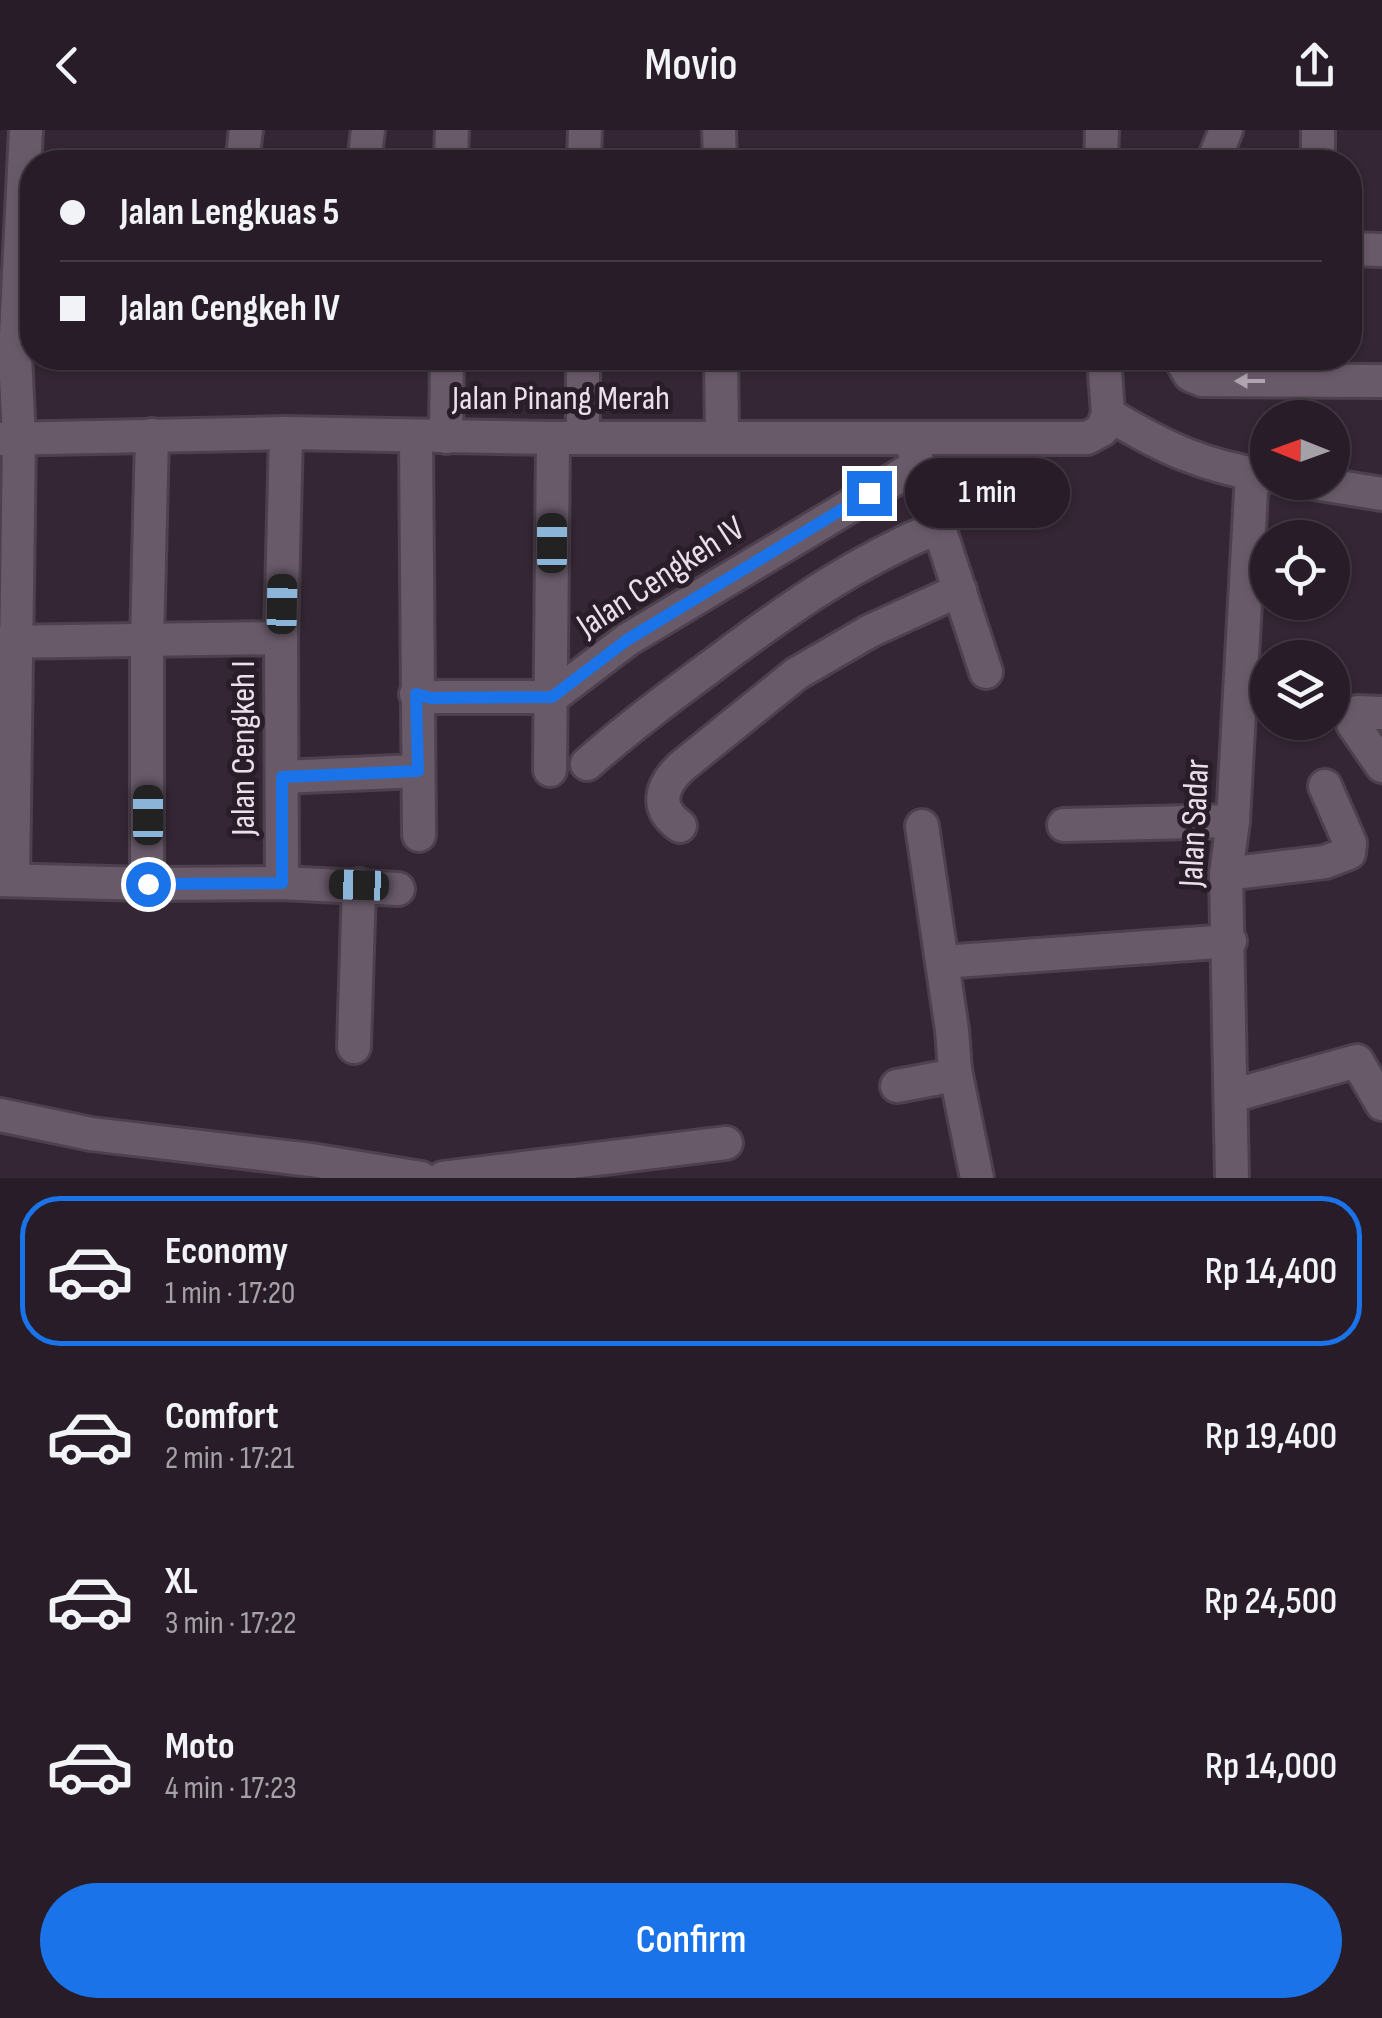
<!DOCTYPE html>
<html lang="en">
<head>
<meta charset="utf-8">
<style>
	:root { --surface:#271c27; --page:#2f252f; --text:#f1f3f6; --muted:#a4a1a7; --line:#433a44; --accent:#1a73e8 }
	body { margin:0; font-family:"Sofia Sans Condensed",sans-serif; background:var(--page); color:var(--text); height:100vh; display:flex; flex-direction:column; font-size:38px; white-space:nowrap }
	* { box-sizing:border-box; margin:0 }
	p { font-size:32px; color:var(--muted) }
	.icon { flex:none; width:55px; height:55px; fill:none; stroke:currentColor; stroke-width:2; stroke-linecap:round; stroke-linejoin:round }
	.map { position:relative; height:1048px; overflow:hidden }
	.panel { display:flex; flex-direction:column; background:var(--surface); flex:1 }
	.panel>* { flex:none }
	.top-card { position:absolute; left:20px; top:20px; width:1342px; height:220px; border-radius:40px; box-shadow:0 2px 8px #0004,0 0 0 2px var(--line); display:grid; align-content:center; height:220px; padding:0 40px; background:var(--surface) }
	.needle { width:65px; rotate:271deg }
	.tools { position:absolute; left:1250px; top:270px; display:grid; gap:20px }
	.tools a { display:grid; place-items:center; width:100px; height:100px; border-radius:50%; background:var(--surface); box-shadow:0 2px 8px #0004,0 0 0 2px var(--line); font-size:50px }
	.end { position:absolute; width:45px; height:45px; margin:-22px; border:12px solid #1a73e8; background:#fff; box-shadow:0 0 0 5px #fff }
	.from { border-radius:50% }
	.bubble { position:absolute; height:70px; border-radius:35px; background:var(--surface); box-shadow:0 2px 8px #0004,0 0 0 2px var(--line); font-size:32px; font-weight:600; line-height:70px; text-align:center }
	.car { position:absolute; width:30px; height:60px; margin:-30px -15px; border-radius:12px; box-shadow:0 0 8px 2px #0007; background:linear-gradient(#222 24%,#8ab4d8 0 40%,#222 0 76%,#8ab4d8 0 86%,#222 0) }
	.top-card b { display:flex; align-items:center; gap:35px; height:95px; font-size:38px }
	.top-card b+b { border-top:2px solid var(--line) }
	.top-card i { width:25px; height:25px; background:var(--text) }
	ul { padding:18px 0 0; list-style:none }
	li { display:flex; align-items:center; gap:30px; height:150px; margin:0 20px 15px; padding:0 20px; border:5px solid transparent; border-radius:40px }
	li div { flex:1 }
	li b { display:block; font-size:38px }
	li em { font-style:normal; font-weight:600 }
	li.active { border-color:var(--accent) }
	li>.icon { width:90px; height:90px; stroke-width:1.5 }
	.button { display:flex; gap:20px; margin-top:auto; padding:20px 40px }
	.button a { flex:1; height:115px; border-radius:60px; background:var(--accent); color:#fff; font-size:40px; font-weight:600; line-height:115px; text-align:center }
	header { display:flex; justify-content:space-between; align-items:center; height:130px; padding:0 40px; background:var(--surface); font-size:45px; font-weight:600 }
	.map>svg:first-child { display:block }
	.lines { fill:none; stroke-linecap:round; stroke-linejoin:round }
	.minor-casing { stroke:#4c414d; stroke-width:38 }
	.minor { stroke:#695a6a; stroke-width:32 }
	.oneway { fill:#afa4b0 }
	.route { stroke:#1a73e8; stroke-width:12 }
	.labels { text-anchor:middle; stroke-width:10; stroke-linejoin:round; paint-order:stroke }
	.street-label { font-size:35px; fill:#e9e0e9; stroke:#2a1d2a }
</style>
</head>
<body>
<header><svg class="icon" aria-label="back" viewBox="0 0 24 24"><path d="M15 5l-7 7 7 7"/></svg>Movio<svg class="icon" aria-label="share" viewBox="0 0 24 24"><path d="M12 15V3M7 8l5-5 5 5M5 13v7h14v-7"/></svg></header>
<div class="map">
<svg width="1382" height="1048" viewBox="0 0 1382 1048">
	<rect width="100%" height="100%" fill="#342634"/>
	<g class="lines">
		<defs>
			<g id="minor">
				<path d="M 719,0 L 720,32"/>
				<path d="M 1318,0 L 1318,32"/>
				<path d="M 242,32 L 246,0"/>
				<path d="M 364,32 L 368,0"/>
				<path d="M 451,32 L 452,0"/>
				<path d="M 584,32 L 585,0"/>
				<path d="M 1101,32 L 1102,0"/>
				<path d="M 1213,32 L 1226,0"/>
				<path d="M 1350,119 L 1382,120"/>
				<path d="M 583,228 L 583,308"/>
				<path d="M 721,228 L 722,308"/>
				<path d="M 1180,228 L 1190,245 L 1202,250 L 1382,251"/>
				<path d="M 1108,284 C 1162,317 1204,337 1268,346"/>
				<path d="M 416,306 L 419,705"/>
				<path d="M 446,307 L 447,228"/>
				<path d="M 0,309 L 286,303 L 553,308 L 1087,308 L 1102,300 L 1108,284 L 1104,228"/>
				<path d="M 913,318 L 986,542"/>
				<path d="M 1308,352 L 1382,364"/>
				<path d="M 0,512 L 281,508"/>
				<path d="M 416,564 L 431,567 L 552,567 L 627,510 L 918,335"/>
				<path d="M 1382,583 L 1357,582 L 1353,594 L 1382,636"/>
				<path d="M 587,634 C 630,596 675,563 721,529 C 794,474 854,433 938,397"/>
				<path d="M 550,640 L 553,308"/>
				<path d="M 282,647 L 418,641"/>
				<path d="M 1064,695 L 1233,691"/>
				<path d="M 680,696 C 655,678 660,657 681,637 L 796,544 L 870,501 L 960,460"/>
				<path d="M 1226,744 L 1325,732 L 1349,723 L 1350,713 L 1325,656"/>
				<path d="M 0,750 L 147,754 L 282,753 L 398,759"/>
				<path d="M 13,750 L 19,309 L 15,225 L 26,0"/>
				<path d="M 282,753 L 281,508 L 286,303"/>
				<path d="M 147,754 L 147,512 L 152,305"/>
				<path d="M 943,832 L 1230,811"/>
				<path d="M 354,917 L 359,755"/>
				<path d="M 955,940 L 977,1048"/>
				<path d="M 897,956 L 945,947 L 955,940 L 952,900 L 922,696"/>
				<path d="M 1231,966 L 1357,931 L 1382,974"/>
				<path d="M 0,985 L 91,1004 L 311,1030 L 421,1048"/>
				<path d="M 443,1048 L 726,1013"/>
				<path d="M 1232,1048 L 1226,744 L 1233,691 L 1252,344"/>
			</g>
		</defs>
		<!-- minor casing -->
		<use href="#minor" class="minor-casing"/>
		<!-- minor -->
		<use href="#minor" class="minor"/>
	</g>
	<!-- one-way arrows -->
	<defs><path id="oneway-solid" d="M-6-.8H1V-3.2L6.5 0L1 3.2V.8H-6Z" transform="scale(2.5)"/></defs>
	<use class="oneway" href="#oneway-solid" transform="translate(1250 251) rotate(180)"/>
	<g class="lines">
		<!-- route -->
		<path class="route" d="M 148,754 L 282,753 L 282,647 L 418,641 L 416,564 L 431,568 L 552,567 L 627,510 L 869,363"/>
	</g>
	<g class="labels">
		<!-- street labels -->
		<g class="street-label">
			<text x="561" y="279">Jalan Pinang Merah</text>
			<text transform="translate(660 446) rotate(-33)" y="12">Jalan Cengkeh IV</text>
			<text transform="translate(242 618) rotate(-90)" y="12">Jalan Cengkeh I</text>
			<text transform="translate(1193 693) rotate(-87)" y="12">Jalan Sadar</text>
		</g>
	</g>
</svg>
<div class="tools">
<a><svg class="needle" viewBox="-14 -14 28 28"><path d="M0-13l5 13h-10z" fill="#e53935"/><path d="M0 13l5-13h-10z" fill="#a4a1a7"/></svg></a>
<a><svg class="icon" aria-label="locate" viewBox="0 0 24 24"><circle cx="12" cy="12" r="6"/><path d="M12 2v4M12 18v4M2 12h4M18 12h4"/></svg></a>
<a><svg class="icon" aria-label="layers" viewBox="0 0 24 24"><path d="M12 4l9 5-9 5-9-5zM3 14l9 5 9-5"/></svg></a>
</div>
<i class="end from" style="left:148px;top:754px"></i>
<i class="end" style="left:869px;top:363px"></i>
<div class="bubble" style="left:905px;top:328px;width:165px">1 min</div>
<i class="car" style="left:552px;top:413px;rotate:0deg"></i>
<i class="car" style="left:282px;top:474px;rotate:1deg"></i>
<i class="car" style="left:148px;top:685px;rotate:0deg"></i>
<i class="car" style="left:359px;top:755px;rotate:272deg"></i>
<div class="top-card">
<b><i class="from"></i>Jalan Lengkuas 5</b>
<b><i></i>Jalan Cengkeh IV</b>
</div>
</div>
<section class="panel">
<ul>
<li class="active"><svg class="icon" aria-label="car" viewBox="0 0 24 24"><path d="M5 17H2v-5l4-1 3-4h7l3 4 3 1v5h-3M9 17h6M6 11h13"/><circle cx="7" cy="17" r="2"/><circle cx="17" cy="17" r="2"/></svg><div><b>Economy</b><p>1 min · 17:20</p></div><em>Rp 14,400</em></li>
<li><svg class="icon" aria-label="car" viewBox="0 0 24 24"><path d="M5 17H2v-5l4-1 3-4h7l3 4 3 1v5h-3M9 17h6M6 11h13"/><circle cx="7" cy="17" r="2"/><circle cx="17" cy="17" r="2"/></svg><div><b>Comfort</b><p>2 min · 17:21</p></div><em>Rp 19,400</em></li>
<li><svg class="icon" aria-label="car" viewBox="0 0 24 24"><path d="M5 17H2v-5l4-1 3-4h7l3 4 3 1v5h-3M9 17h6M6 11h13"/><circle cx="7" cy="17" r="2"/><circle cx="17" cy="17" r="2"/></svg><div><b>XL</b><p>3 min · 17:22</p></div><em>Rp 24,500</em></li>
<li><svg class="icon" aria-label="car" viewBox="0 0 24 24"><path d="M5 17H2v-5l4-1 3-4h7l3 4 3 1v5h-3M9 17h6M6 11h13"/><circle cx="7" cy="17" r="2"/><circle cx="17" cy="17" r="2"/></svg><div><b>Moto</b><p>4 min · 17:23</p></div><em>Rp 14,000</em></li>
</ul>
<div class="button"><a>Confirm</a></div>
</section>
</body>
</html>
